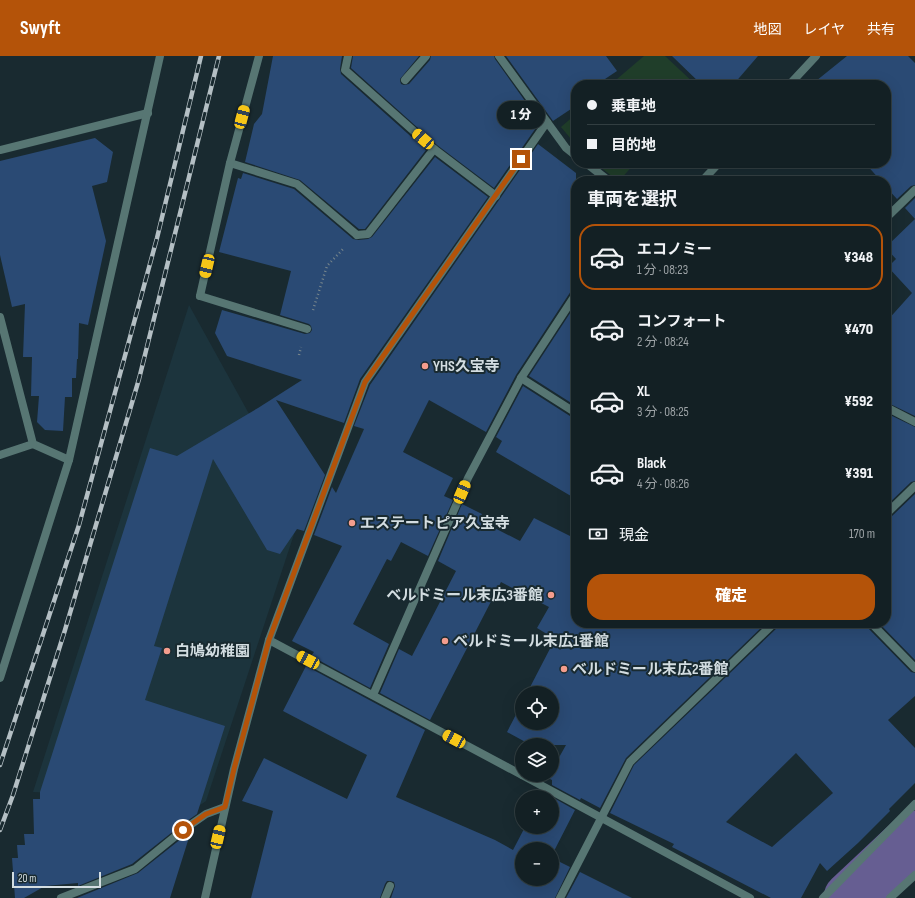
<!DOCTYPE html>
<html lang="ja">
<head>
<meta charset="utf-8">
<style>
	:root { --surface:#132024; --page:#202d31; --text:#f1f3f6; --muted:#9da3a6; --line:#323e41; --accent:#b45309 }
	body { margin:0; font-family:"Sofia Sans Condensed","Noto Sans JP",sans-serif; background:var(--page); color:var(--text); height:100vh; display:flex; flex-direction:column; font-size:15px; white-space:nowrap }
	* { box-sizing:border-box; margin:0 }
	p { font-size:13px; color:var(--muted) }
	.icon { flex:none; width:22px; height:22px; fill:none; stroke:currentColor; stroke-width:2; stroke-linecap:round; stroke-linejoin:round }
	.map { position:relative; flex:1; overflow:hidden }
	.side { position:absolute; left:571px; top:120px; width:320px; height:452px; display:flex; flex-direction:column; background:var(--surface); border-radius:16px; box-shadow:0 4px 16px #0002,0 0 0 1px var(--line) }
	.side>* { flex:none }
	.top-card { position:absolute; left:571px; top:24px; width:320px; height:88px; border-radius:16px; box-shadow:0 4px 16px #0002,0 0 0 1px var(--line); display:grid; align-content:center; height:88px; padding:0 16px; background:var(--surface) }
	.controls { position:absolute; left:515px; top:630px; display:grid; gap:8px }
	.controls a { display:grid; place-items:center; width:44px; height:44px; border-radius:50%; background:var(--surface); box-shadow:0 4px 16px #0002,0 0 0 1px var(--line); font-size:20px }
	.scale { position:absolute; left:12px; bottom:10px; width:89px; box-sizing:border-box; padding-left:4px; border:2px solid #d3dde1; border-top:0; font-size:11px; line-height:14px; white-space:nowrap; color:#d3dde1; -webkit-text-stroke:3px #192a30; paint-order:stroke }
	.end { position:absolute; width:18px; height:18px; margin:-9px; border:5px solid #b45309; background:#fff; box-shadow:0 0 0 2px #fff }
	.from { border-radius:50% }
	.bubble { position:absolute; height:28px; border-radius:14px; background:var(--surface); box-shadow:0 4px 16px #0002,0 0 0 1px var(--line); font-size:13px; font-weight:800; line-height:28px; text-align:center }
	.car { position:absolute; width:12px; height:24px; margin:-12px -6px; border-radius:5px; box-shadow:0 0 3px 1px #0007; background:linear-gradient(#f5c518 24%,#345 0 40%,#f5c518 0 76%,#345 0 86%,#f5c518 0) }
	.top-card b { display:flex; align-items:center; gap:14px; height:38px; font-size:15px }
	.top-card b+b { border-top:1px solid var(--line) }
	.top-card i { width:10px; height:10px; background:var(--text) }
	ul { padding:0; list-style:none }
	li { display:flex; align-items:center; gap:12px; height:66px; margin:0 8px 6px; padding:0 8px; border:2px solid transparent; border-radius:16px }
	li div { flex:1 }
	li b { display:block; font-size:15px }
	li em { font-style:normal; font-weight:800 }
	li.current { border-color:var(--accent) }
	li>.icon { width:36px; height:36px; stroke-width:1.5 }
	h2 { padding:0 16px; font-size:18px; line-height:48px }
	.pay { display:flex; align-items:center; gap:10px; height:44px; padding:0 16px; font-size:15px }
	.pay p { margin-inline-start:auto }
	.cta { display:flex; gap:8px; margin-top:auto; padding:8px 16px }
	.cta a { flex:1; height:46px; border-radius:16px; background:var(--accent); color:#fff; font-size:16px; font-weight:800; line-height:46px; text-align:center }
	header { display:flex; align-items:center; gap:24px; box-sizing:border-box; height:56px; padding:0 20px; background:var(--accent); color:#fff }
	header strong { font-size:19px }
	nav { display:flex; gap:22px; margin-inline-start:auto; font-size:14px }
	.map>svg:first-child { display:block }
	.built { fill:#1c343d }
	.green { fill:#203e2a }
	.lines { fill:none; stroke-linecap:round; stroke-linejoin:round }
	.river { stroke:#665e92; stroke-width:53 }
	.building { fill:#2a4a74; fill-rule:evenodd }
	.path { stroke:#79878c; stroke-width:2.5; stroke-dasharray:1 3; stroke-linecap:butt }
	.lane { stroke:#577673; stroke-width:8 }
	.street { stroke:#577673; stroke-width:8 }
	.rail-casing { stroke:#b4bfc4; stroke-width:4.5 }
	.rail { stroke:#192a30; stroke-width:3; stroke-dasharray:9; stroke-linecap:butt }
	.route { stroke:#b45309; stroke-width:5 }
	.poi-dot { fill:#f49d8d; stroke:#192a30; stroke-width:1.5 }
	.labels { text-anchor:middle; stroke-width:4; stroke-linejoin:round; paint-order:stroke }
	.poi-label { font-size:15px; font-weight:bold; fill:#d3dde1; stroke:#192a30; text-anchor:start }
</style>
</head>
<body>
<header>
<strong>Swyft</strong>
<nav><a>地図</a><a>レイヤ</a><a>共有</a></nav>
</header>
<div class="map">
<svg width="915" height="842" viewBox="0 0 915 842">
	<rect width="100%" height="100%" fill="#192a30"/>
	<!-- built -->
	<path class="built" d="M 189,249 L 302,454 L 206,745 L 150,784 L 77,738 L 33,736 Z"/>
	<!-- green -->
	<g class="green">
		<path d="M 644,0 L 665,0 L 696,29 L 610,29 Z"/>
		<path d="M 576,58 L 576,89 L 561,71 Z"/>
		<path d="M 595,107 L 635,107 L 619,125 L 618,125 Z"/>
	</g>
	<g class="lines">
		<!-- river -->
		<path class="river" d="M 850,842 L 915,781"/>
	</g>
	<!-- building -->
	<g class="building">
		<path d="M 273,0 L 342,0 L 340,13 L 341,18 L 426,94 L 365,173 L 359,173 L 300,124 L 245,106 L 254,68 L 262,58 Z"/>
		<path d="M 353,0 L 419,0 L 400,23 L 400,25 L 401,28 L 404,29 L 409,28 L 430,4 L 431,0 L 494,0 L 495,3 L 540,66 L 494,132 L 437,89 L 351,12 Z"/>
		<path d="M 506,0 L 606,0 L 617,15 L 596,29 L 576,29 L 576,42 L 571,46 L 574,51 L 553,65 Z"/>
		<path d="M 672,0 L 758,0 L 733,29 L 702,29 Z"/>
		<path d="M 847,0 L 908,0 L 915,7 L 915,129 L 911,130 L 897,143 L 886,131 L 886,125 L 881,125 L 865,107 L 886,107 L 886,29 L 811,29 Z"/>
		<path d="M 95,82 L 113,96 L 107,126 L 92,130 L 106,185 L 88,269 L 79,267 L 78,303 L 77,303 L 76,322 L 72,322 L 72,341 L 65,341 L 63,375 L 45,374 L 37,366 L 39,340 L 31,340 L 32,301 L 23,301 L 25,248 L 12,251 L 0,199 L 0,105 Z"/>
		<path d="M 538,88 L 576,117 L 576,233 L 571,235 L 516,319 L 486,376 L 429,344 L 403,396 L 453,422 L 444,440 L 453,444 L 428,500 L 401,486 L 391,505 L 387,503 L 353,568 L 389,588 L 370,632 L 311,600 L 314,596 L 292,585 L 342,490 L 314,479 L 332,431 L 336,437 L 364,373 L 354,370 L 370,329 Z"/>
		<path d="M 435,101 L 488,141 L 360,323 L 344,367 L 276,344 L 325,419 L 304,475 L 297,473 L 280,498 L 267,494 L 213,403 L 154,590 L 162,592 L 145,644 L 225,670 L 197,758 L 180,770 L 132,808 L 78,830 L 78,827 L 45,830 L 24,842 L 15,842 L 12,802 L 18,802 L 17,789 L 25,789 L 24,778 L 34,778 L 33,743 L 40,743 L 40,736 L 150,392 L 177,400 L 258,352 L 302,324 L 227,300 L 215,277 L 222,254 L 305,278 L 310,277 L 312,274 L 311,270 L 309,268 L 280,259 L 291,215 L 219,196 L 238,122 L 241,123 L 243,117 L 294,133 L 353,183 L 358,184 L 368,183 L 372,181 Z"/>
		<path d="M 915,142 L 915,163 L 905,152 Z"/>
		<path d="M 915,163 L 915,360 L 886,346 L 886,266 L 912,237 L 888,211 L 896,203 L 886,192 L 886,191 Z"/>
		<path d="M 576,248 L 576,350 L 529,320 Z"/>
		<path d="M 523,330 L 573,362 L 576,362 L 576,443 L 496,396 L 502,385 L 496,381 Z"/>
		<path d="M 886,357 L 915,371 L 915,425 L 911,426 L 886,450 Z"/>
		<path d="M 915,438 L 915,604 L 879,567 L 886,567 L 886,463 L 890,462 Z"/>
		<path d="M 462,448 L 482,458 L 479,464 L 520,485 L 534,462 L 576,483 L 576,567 L 766,567 L 626,702 L 600,752 L 581,742 L 580,744 L 552,729 L 552,724 L 548,722 L 550,719 L 552,719 L 552,714 L 566,689 L 531,689 L 507,676 L 522,647 L 522,667 L 552,667 L 552,637 L 527,637 L 555,583 L 537,572 L 549,551 L 501,526 L 430,664 L 380,637 L 399,593 L 412,600 L 456,515 L 438,505 Z"/>
		<path d="M 779,567 L 866,567 L 867,571 L 911,616 L 915,617 L 915,640 L 888,664 L 915,692 L 915,727 L 889,753 L 890,755 L 858,787 L 827,815 L 820,807 L 801,842 L 771,842 L 672,791 L 674,788 L 610,757 L 634,709 L 778,571 ZM 796,697 L 833,737 L 772,791 L 726,766 Z"/>
		<path d="M 306,610 L 425,674 L 396,741 L 495,784 L 513,794 L 525,771 L 552,771 L 552,741 L 575,754 L 552,799 L 552,793 L 522,793 L 522,823 L 552,823 L 552,802 L 570,811 L 555,842 L 391,842 L 395,830 L 394,826 L 390,825 L 387,825 L 385,828 L 380,842 L 251,842 L 273,755 L 242,745 L 264,702 L 347,743 L 367,699 L 283,655 Z"/>
		<path d="M 191,775 L 170,842 L 77,842 L 138,817 Z"/>
		<path d="M 580,816 L 632,842 L 566,842 Z"/>
	</g>
	<g class="lines">
		<!-- path -->
		<g class="path">
			<path d="M 313,254 L 327,210 L 343,193"/>
			<path d="M 299,299 L 301,291"/>
		</g>
		<!-- lane -->
		<g class="lane">
			<path d="M 405,24 L 426,0"/>
			<path d="M 886,162 L 915,134"/>
			<path d="M 357,179 L 368,178 L 434,93"/>
			<path d="M 200,240 L 307,273"/>
			<path d="M 871,567 L 915,612"/>
		</g>
		<!-- street -->
		<g class="street">
			<path d="M 348,0 L 345,14 L 434,93 L 496,140"/>
			<path d="M 499,0 L 566,92 L 576,100"/>
			<path d="M 789,29 L 816,0"/>
			<path d="M 0,94 L 148,57"/>
			<path d="M 230,107 L 297,128 L 357,179"/>
			<path d="M 586,107 L 609,125"/>
			<path d="M 702,125 L 719,107"/>
			<path d="M 200,240 L 230,107 L 259,0"/>
			<path d="M 0,261 L 33,388 L 69,404"/>
			<path d="M 521,322 L 576,357"/>
			<path d="M 886,351 L 915,366"/>
			<path d="M 0,399 L 33,388"/>
			<path d="M 886,458 L 915,430"/>
			<path d="M 269,584 L 522,719"/>
			<path d="M 0,622 L 69,404 L 160,0"/>
			<path d="M 373,639 L 468,422 L 521,322 L 576,238"/>
			<path d="M 522,719 L 750,842"/>
			<path d="M 61,842 L 135,813 L 183,774 L 206,758 L 225,751"/>
			<path d="M 205,842 L 234,713 L 269,584 L 365,326 L 547,66"/>
			<path d="M 385,842 L 390,830"/>
			<path d="M 560,842 L 630,706 L 774,567"/>
			<path d="M 823,842 L 915,748"/>
			<path d="M 890,842 L 915,819"/>
		</g>
		<defs>
			<g id="rail">
				<path d="M 0,709 L 79,469 L 157,182 L 201,0"/>
				<path d="M 0,774 L 13,739 L 65,574 L 139,323 L 219,0"/>
			</g>
		</defs>
		<!-- rail casing -->
		<use href="#rail" class="rail-casing"/>
		<!-- rail -->
		<use href="#rail" class="rail"/>
	</g>
	<g class="lines">
		<!-- route -->
		<path class="route" d="M 183,774 L 206,758 L 225,751 L 234,713 L 269,584 L 365,326 L 521,103"/>
	</g>
	<!-- markers -->
	<g class="poi-dot">
		<circle cx="425" cy="310" r="4"/>
		<circle cx="352" cy="467" r="4"/>
		<circle cx="551" cy="539" r="4"/>
		<circle cx="445" cy="585" r="4"/>
		<circle cx="167" cy="595" r="4"/>
		<circle cx="564" cy="613" r="4"/>
	</g>
	<g class="labels">
		<!-- poi labels -->
		<g class="poi-label">
			<text x="433" y="315">YHS久宝寺</text>
			<text x="360" y="472">エステートピア久宝寺</text>
			<text x="543" y="544" text-anchor="end">ベルドミール末広3番館</text>
			<text x="453" y="590">ベルドミール末広1番館</text>
			<text x="175" y="600">白鳩幼稚園</text>
			<text x="572" y="618">ベルドミール末広2番館</text>
		</g>
	</g>
</svg>
<div class="controls">
<a><svg class="icon" aria-label="locate" viewBox="0 0 24 24"><circle cx="12" cy="12" r="6"/><path d="M12 2v4M12 18v4M2 12h4M18 12h4"/></svg></a>
<a><svg class="icon" aria-label="layers" viewBox="0 0 24 24"><path d="M12 4l9 5-9 5-9-5zM3 14l9 5 9-5"/></svg></a>
<a>+</a>
<a>−</a>
</div>
<div class="scale">20 m</div>
<i class="end from" style="left:183px;top:774px"></i>
<i class="end" style="left:521px;top:103px"></i>
<div class="bubble" style="left:497px;top:45px;width:48px">1 分</div>
<i class="car" style="left:242px;top:61px;rotate:15deg"></i>
<i class="car" style="left:423px;top:83px;rotate:311deg"></i>
<i class="car" style="left:207px;top:210px;rotate:193deg"></i>
<i class="car" style="left:462px;top:436px;rotate:23deg"></i>
<i class="car" style="left:308px;top:604px;rotate:298deg"></i>
<i class="car" style="left:454px;top:683px;rotate:298deg"></i>
<i class="car" style="left:218px;top:781px;rotate:13deg"></i>
<div class="top-card">
<b><i class="from"></i>乗車地</b>
<b><i></i>目的地</b>
</div>
<section class="side">
<h2>車両を選択</h2>
<ul>
<li class="current"><svg class="icon" aria-label="car" viewBox="0 0 24 24"><path d="M5 17H2v-5l4-1 3-4h7l3 4 3 1v5h-3M9 17h6M6 11h13"/><circle cx="7" cy="17" r="2"/><circle cx="17" cy="17" r="2"/></svg><div><b>エコノミー</b><p>1 分 · 08:23</p></div><em>¥348</em></li>
<li><svg class="icon" aria-label="car" viewBox="0 0 24 24"><path d="M5 17H2v-5l4-1 3-4h7l3 4 3 1v5h-3M9 17h6M6 11h13"/><circle cx="7" cy="17" r="2"/><circle cx="17" cy="17" r="2"/></svg><div><b>コンフォート</b><p>2 分 · 08:24</p></div><em>¥470</em></li>
<li><svg class="icon" aria-label="car" viewBox="0 0 24 24"><path d="M5 17H2v-5l4-1 3-4h7l3 4 3 1v5h-3M9 17h6M6 11h13"/><circle cx="7" cy="17" r="2"/><circle cx="17" cy="17" r="2"/></svg><div><b>XL</b><p>3 分 · 08:25</p></div><em>¥592</em></li>
<li><svg class="icon" aria-label="car" viewBox="0 0 24 24"><path d="M5 17H2v-5l4-1 3-4h7l3 4 3 1v5h-3M9 17h6M6 11h13"/><circle cx="7" cy="17" r="2"/><circle cx="17" cy="17" r="2"/></svg><div><b>Black</b><p>4 分 · 08:26</p></div><em>¥391</em></li>
</ul>
<div class="pay"><svg class="icon" aria-label="cash" viewBox="0 0 24 24"><path d="M3 7h18v10H3z"/><circle cx="12" cy="12" r="2"/></svg>現金<p>170 m</p></div>
<div class="cta"><a>確定</a></div>
</section>
</div>
</body>
</html>
